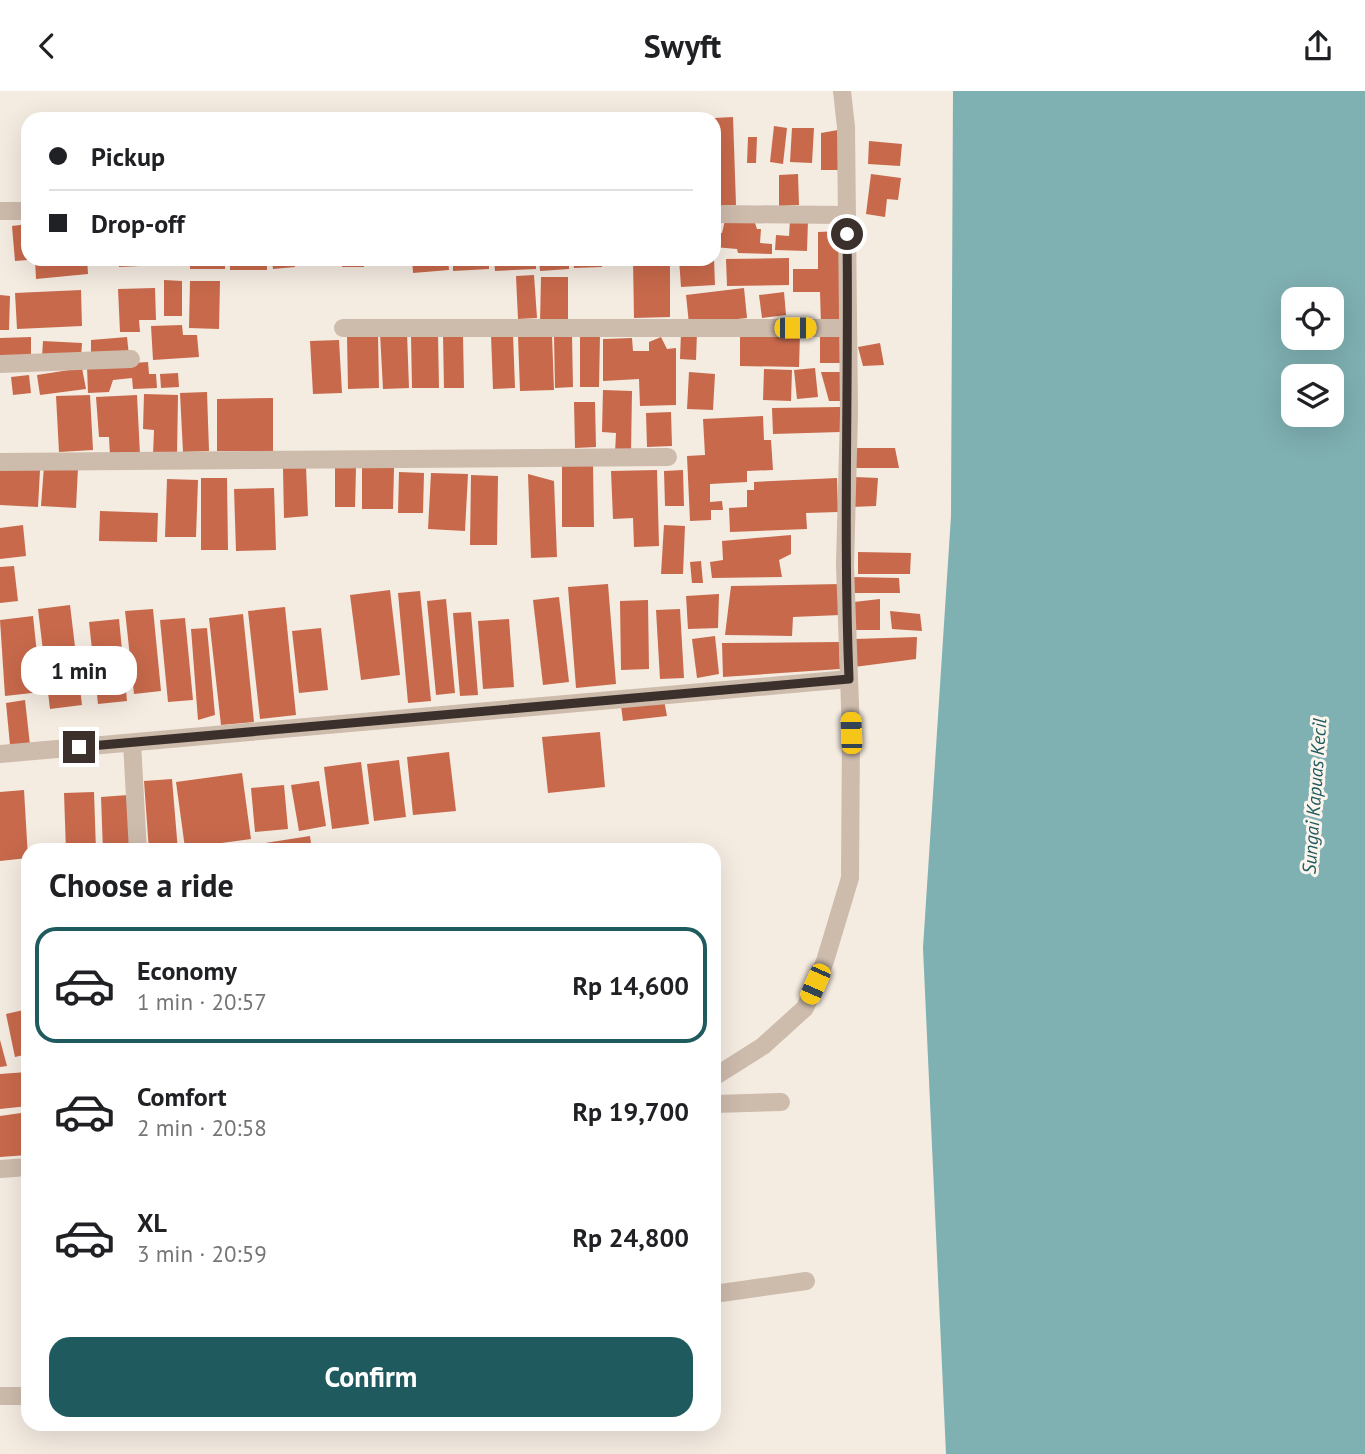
<!DOCTYPE html>
<html lang="en">
<head>
<meta charset="utf-8">
<style>
	:root { --surface:#fff; --page:#f6f6f6; --text:#202124; --muted:#757577; --line:#e0e0e0; --accent:#1f5a5e }
	body { margin:0; font-family:"PT Sans",sans-serif; background:var(--page); color:var(--text); height:100vh; display:flex; flex-direction:column; font-size:26px; white-space:nowrap }
	* { box-sizing:border-box; margin:0 }
	p { font-size:23px; color:var(--muted) }
	.icon { flex:none; width:38px; height:38px; fill:none; stroke:currentColor; stroke-width:2; stroke-linecap:round; stroke-linejoin:round }
	.map { position:relative; flex:1; overflow:hidden }
	.sheet { position:absolute; left:21px; top:752px; width:700px; height:588px; display:flex; flex-direction:column; background:var(--surface); border-radius:21px; box-shadow:0 7px 28px #0002 }
	.sheet>* { flex:none }
	.guide { position:absolute; left:21px; top:21px; width:700px; height:154px; border-radius:21px; box-shadow:0 7px 28px #0002; display:grid; align-content:center; height:154px; padding:0 28px; background:var(--surface) }
	.controls { position:absolute; left:1281px; top:196px; display:grid; gap:14px }
	.controls a { display:grid; place-items:center; width:63px; height:63px; border-radius:14px; background:var(--surface); box-shadow:0 7px 28px #0002; font-size:35px }
	.end { position:absolute; width:32px; height:32px; margin:-16px; border:9px solid #3b302b; background:#fff; box-shadow:0 0 0 4px #fff }
	.from { border-radius:50% }
	.bubble { position:absolute; height:49px; border-radius:21px; background:var(--surface); box-shadow:0 7px 28px #0002; font-size:23px; font-weight:800; line-height:49px; text-align:center }
	.car { position:absolute; width:21px; height:42px; margin:-21px -10px; border-radius:9px; box-shadow:0 0 5px 2px #0007; background:linear-gradient(#f5c518 24%,#345 0 40%,#f5c518 0 76%,#345 0 86%,#f5c518 0) }
	.guide b { display:flex; align-items:center; gap:24px; height:66px; font-size:26px }
	.guide b+b { border-top:2px solid var(--line) }
	.guide i { width:18px; height:18px; background:var(--text) }
	ul { padding:0; list-style:none }
	li { display:flex; align-items:center; gap:21px; height:116px; margin:0 14px 10px; padding:0 14px; border:4px solid transparent; border-radius:21px }
	li div { flex:1 }
	li b { display:block; font-size:26px }
	li em { font-style:normal; font-weight:800 }
	li.active { border-color:var(--accent) }
	li>.icon { width:63px; height:63px; stroke-width:1.5 }
	h2 { padding:0 28px; font-size:32px; line-height:84px }
	.primary-button { display:flex; gap:14px; margin-top:auto; padding:14px 28px }
	.primary-button a { flex:1; height:80px; border-radius:21px; background:var(--accent); color:#fff; font-size:28px; font-weight:800; line-height:80px; text-align:center }
	header { display:flex; justify-content:space-between; align-items:center; height:91px; padding:0 28px; background:var(--surface); font-size:32px; font-weight:800 }
	.map>svg:first-child { display:block }
	.water { fill:#7fb0b2; fill-rule:evenodd }
	.building { fill:#c8694b }
	.lines { fill:none; stroke-linecap:round; stroke-linejoin:round }
	.minor { stroke:#cdbbac; stroke-width:18 }
	.route { stroke:#3b302b; stroke-width:9 }
	.labels { text-anchor:middle; stroke-width:6; stroke-linejoin:round; paint-order:stroke }
	.water-label { font-size:19px; font-style:italic; fill:#1f5a5e; stroke:#fbf5ee }
</style>
</head>
<body>
<header><svg class="icon" aria-label="back" viewBox="0 0 24 24"><path d="M15 5l-7 7 7 7"/></svg>Swyft<svg class="icon" aria-label="share" viewBox="0 0 24 24"><path d="M12 15V3M7 8l5-5 5 5M5 13v7h14v-7"/></svg></header>
<div class="map">
<svg width="1365" height="1363" viewBox="0 0 1365 1363">
	<rect width="100%" height="100%" fill="#f4ebe1"/>
	<!-- water -->
	<path class="water" d="M 953,0 L 1365,0 L 1365,1363 L 946,1363 L 923,857 L 951,425 ZM 1293,208 L 1332,208 L 1332,247 L 1293,247 ZM 1293,285 L 1332,285 L 1332,324 L 1293,324 Z"/>
	<!-- building -->
	<g class="building">
		<path d="M 733,26 L 736,114 L 714,115 L 714,27 Z"/>
		<path d="M 774,35 L 787,37 L 783,73 L 770,71 Z"/>
		<path d="M 792,37 L 814,37 L 812,72 L 790,71 Z"/>
		<path d="M 838,39 L 838,79 L 821,79 L 821,42 Z"/>
		<path d="M 748,46 L 757,46 L 756,72 L 747,72 Z"/>
		<path d="M 869,50 L 902,53 L 900,75 L 868,73 Z"/>
		<path d="M 798,83 L 799,114 L 779,115 L 779,84 Z"/>
		<path d="M 871,83 L 901,87 L 898,109 L 887,108 L 885,126 L 866,123 Z"/>
		<path d="M 725,129 L 755,132 L 757,138 L 761,138 L 760,152 L 772,153 L 772,163 L 738,162 L 737,158 L 714,156 L 714,142 L 722,142 Z"/>
		<path d="M 790,129 L 808,129 L 807,160 L 775,159 L 776,144 L 789,145 Z"/>
		<path d="M 28,133 L 28,169 L 15,170 L 12,135 Z"/>
		<path d="M 841,140 L 842,234 L 821,234 L 820,201 L 793,201 L 793,178 L 818,178 L 818,141 Z"/>
		<path d="M 789,167 L 789,194 L 727,195 L 726,168 Z"/>
		<path d="M 35,168 L 87,168 L 88,183 L 36,188 Z"/>
		<path d="M 119,168 L 162,168 L 162,174 L 119,176 Z"/>
		<rect x="190" y="168" width="35" height="10"/>
		<rect x="230" y="168" width="37" height="11"/>
		<path d="M 272,168 L 294,168 L 295,176 L 273,178 Z"/>
		<path d="M 343,168 L 364,168 L 364,176 L 342,176 Z"/>
		<path d="M 412,168 L 448,168 L 449,179 L 413,182 Z"/>
		<path d="M 453,168 L 489,168 L 489,178 L 453,180 Z"/>
		<path d="M 494,168 L 536,168 L 536,178 L 495,180 Z"/>
		<path d="M 539,168 L 569,168 L 569,178 L 540,180 Z"/>
		<path d="M 573,168 L 602,168 L 602,176 L 574,177 Z"/>
		<path d="M 633,168 L 670,168 L 670,226 L 634,227 Z"/>
		<path d="M 679,168 L 714,168 L 715,194 L 681,196 Z"/>
		<path d="M 534,184 L 537,227 L 518,228 L 516,185 Z"/>
		<path d="M 541,186 L 568,186 L 568,233 L 540,232 Z"/>
		<path d="M 164,189 L 182,190 L 182,225 L 164,225 Z"/>
		<path d="M 190,190 L 220,190 L 219,238 L 189,237 Z"/>
		<path d="M 155,197 L 156,229 L 139,229 L 140,241 L 120,241 L 118,198 Z"/>
		<path d="M 744,197 L 747,227 L 689,233 L 686,204 Z"/>
		<path d="M 81,199 L 82,235 L 17,238 L 15,202 Z"/>
		<path d="M 784,201 L 786,224 L 762,227 L 759,204 Z"/>
		<path d="M 0,204 L 10,205 L 9,239 L 0,239 Z"/>
		<path d="M 182,234 L 183,244 L 197,244 L 199,266 L 153,269 L 151,235 Z"/>
		<path d="M 407,241 L 409,297 L 383,298 L 380,242 Z"/>
		<path d="M 681,241 L 697,241 L 696,269 L 680,268 Z"/>
		<path d="M 740,241 L 800,242 L 799,276 L 740,275 Z"/>
		<path d="M 513,243 L 515,297 L 493,298 L 491,244 Z"/>
		<path d="M 580,243 L 600,243 L 599,296 L 580,296 Z"/>
		<path d="M 378,244 L 379,297 L 348,298 L 347,245 Z"/>
		<path d="M 438,244 L 439,297 L 412,297 L 411,245 Z"/>
		<path d="M 443,244 L 463,244 L 464,297 L 444,297 Z"/>
		<path d="M 552,244 L 554,299 L 520,300 L 518,245 Z"/>
		<path d="M 554,245 L 572,245 L 573,296 L 555,297 Z"/>
		<rect x="820" y="245" width="22" height="27"/>
		<path d="M 31,246 L 31,268 L 0,269 L 0,247 Z"/>
		<path d="M 127,246 L 129,265 L 91,267 L 91,249 Z"/>
		<path d="M 661,246 L 667,258 L 676,257 L 676,314 L 640,315 L 639,288 L 603,290 L 603,248 L 632,247 L 633,260 L 649,260 L 649,251 Z"/>
		<path d="M 339,249 L 342,302 L 313,303 L 310,250 Z"/>
		<path d="M 43,250 L 82,252 L 81,267 L 42,266 Z"/>
		<path d="M 880,252 L 884,274 L 863,275 L 858,256 Z"/>
		<path d="M 148,271 L 149,283 L 156,283 L 157,297 L 133,298 L 132,287 L 113,289 L 109,301 L 88,302 L 87,275 Z"/>
		<path d="M 82,277 L 86,298 L 40,304 L 37,284 Z"/>
		<path d="M 815,277 L 818,306 L 797,308 L 794,279 Z"/>
		<path d="M 764,278 L 792,279 L 791,310 L 763,309 Z"/>
		<path d="M 689,281 L 715,283 L 713,319 L 687,318 Z"/>
		<path d="M 821,281 L 842,281 L 842,310 L 829,310 Z"/>
		<path d="M 178,282 L 179,296 L 161,297 L 160,283 Z"/>
		<path d="M 29,284 L 31,302 L 13,304 L 11,286 Z"/>
		<path d="M 603,299 L 632,300 L 631,362 L 615,362 L 616,342 L 602,341 Z"/>
		<path d="M 207,301 L 209,360 L 183,361 L 180,302 Z"/>
		<path d="M 144,303 L 178,304 L 177,364 L 153,364 L 154,339 L 143,338 Z"/>
		<path d="M 90,304 L 93,359 L 59,361 L 56,305 Z"/>
		<path d="M 137,304 L 140,364 L 110,365 L 109,346 L 99,346 L 96,306 Z"/>
		<path d="M 273,307 L 273,360 L 217,360 L 217,308 Z"/>
		<path d="M 574,311 L 595,311 L 596,356 L 575,357 Z"/>
		<path d="M 840,316 L 840,341 L 773,343 L 772,317 Z"/>
		<path d="M 671,321 L 672,355 L 647,356 L 646,322 Z"/>
		<path d="M 763,325 L 764,349 L 771,349 L 773,379 L 747,380 L 747,391 L 710,393 L 710,411 L 722,410 L 723,419 L 711,419 L 711,429 L 690,430 L 687,365 L 705,364 L 703,328 Z"/>
		<path d="M 855,357 L 895,357 L 899,377 L 853,377 Z"/>
		<path d="M 593,374 L 594,436 L 562,436 L 562,375 Z"/>
		<path d="M 44,375 L 78,377 L 76,417 L 41,415 Z"/>
		<path d="M 306,376 L 308,425 L 284,427 L 283,377 Z"/>
		<path d="M 335,376 L 356,377 L 355,416 L 335,416 Z"/>
		<path d="M 0,377 L 40,379 L 38,416 L 0,414 Z"/>
		<path d="M 362,377 L 394,377 L 393,418 L 362,418 Z"/>
		<path d="M 657,379 L 659,455 L 634,456 L 633,427 L 613,428 L 611,380 Z"/>
		<path d="M 683,379 L 684,415 L 665,415 L 664,380 Z"/>
		<path d="M 399,381 L 424,382 L 423,422 L 398,422 Z"/>
		<path d="M 431,382 L 468,383 L 465,440 L 428,438 Z"/>
		<path d="M 528,383 L 554,390 L 557,466 L 531,467 Z"/>
		<path d="M 471,384 L 498,385 L 497,454 L 470,454 Z"/>
		<path d="M 855,386 L 878,387 L 876,415 L 851,416 Z"/>
		<path d="M 201,387 L 227,387 L 228,459 L 201,459 Z"/>
		<path d="M 837,387 L 838,421 L 806,422 L 807,438 L 730,441 L 729,417 L 747,416 L 747,399 L 754,399 L 754,391 Z"/>
		<path d="M 167,388 L 198,389 L 196,446 L 165,446 Z"/>
		<path d="M 274,397 L 276,459 L 236,460 L 234,398 Z"/>
		<path d="M 100,420 L 158,422 L 157,451 L 99,450 Z"/>
		<path d="M 23,434 L 26,465 L 0,468 L 0,437 Z"/>
		<path d="M 664,434 L 685,435 L 683,483 L 661,483 Z"/>
		<path d="M 791,444 L 791,463 L 779,469 L 782,486 L 712,487 L 710,471 L 723,469 L 722,450 Z"/>
		<path d="M 858,461 L 911,462 L 910,483 L 858,483 Z"/>
		<path d="M 701,470 L 703,492 L 692,492 L 690,471 Z"/>
		<path d="M 14,475 L 18,510 L 0,512 L 0,476 Z"/>
		<path d="M 853,486 L 899,487 L 900,502 L 853,502 Z"/>
		<path d="M 608,493 L 616,593 L 576,597 L 568,496 Z"/>
		<path d="M 841,493 L 840,524 L 793,526 L 792,545 L 725,544 L 731,495 Z"/>
		<path d="M 390,499 L 400,584 L 361,589 L 350,504 Z"/>
		<path d="M 420,500 L 431,610 L 408,612 L 398,502 Z"/>
		<path d="M 719,503 L 718,537 L 688,538 L 686,505 Z"/>
		<path d="M 559,506 L 569,591 L 543,594 L 533,509 Z"/>
		<path d="M 446,508 L 455,602 L 436,604 L 427,510 Z"/>
		<path d="M 880,508 L 880,539 L 855,539 L 854,511 Z"/>
		<path d="M 648,509 L 649,578 L 621,579 L 620,510 Z"/>
		<path d="M 70,514 L 82,614 L 50,618 L 38,518 Z"/>
		<path d="M 285,516 L 296,624 L 260,628 L 248,520 Z"/>
		<path d="M 153,518 L 161,600 L 134,603 L 125,520 Z"/>
		<path d="M 680,518 L 684,587 L 660,588 L 656,519 Z"/>
		<path d="M 890,520 L 920,523 L 922,540 L 892,538 Z"/>
		<path d="M 471,521 L 478,604 L 460,605 L 453,522 Z"/>
		<path d="M 243,523 L 254,631 L 221,634 L 209,527 Z"/>
		<path d="M 33,525 L 41,601 L 5,605 L 0,529 Z"/>
		<path d="M 185,527 L 193,609 L 168,611 L 160,529 Z"/>
		<path d="M 119,528 L 127,610 L 98,613 L 89,531 Z"/>
		<path d="M 509,528 L 514,596 L 483,598 L 478,530 Z"/>
		<path d="M 207,537 L 215,624 L 198,629 L 191,538 Z"/>
		<path d="M 321,537 L 328,599 L 299,602 L 292,540 Z"/>
		<path d="M 715,545 L 719,583 L 697,587 L 692,548 Z"/>
		<path d="M 917,546 L 916,568 L 854,576 L 855,548 Z"/>
		<path d="M 839,551 L 840,578 L 723,586 L 722,552 Z"/>
		<path d="M 25,609 L 30,654 L 10,654 L 6,612 Z"/>
		<path d="M 664,609 L 667,625 L 623,630 L 621,615 Z"/>
		<path d="M 600,641 L 605,696 L 548,702 L 542,646 Z"/>
		<path d="M 449,661 L 456,720 L 413,724 L 407,666 Z"/>
		<path d="M 399,669 L 406,726 L 374,730 L 367,673 Z"/>
		<path d="M 361,671 L 369,733 L 332,738 L 324,676 Z"/>
		<path d="M 242,682 L 251,748 L 185,757 L 176,691 Z"/>
		<path d="M 172,688 L 178,760 L 149,760 L 144,690 Z"/>
		<path d="M 319,690 L 326,735 L 299,740 L 291,694 Z"/>
		<path d="M 284,694 L 288,738 L 255,741 L 251,697 Z"/>
		<path d="M 24,699 L 28,767 L 0,770 L 0,701 Z"/>
		<path d="M 94,701 L 96,760 L 66,760 L 64,702 Z"/>
		<path d="M 128,704 L 131,760 L 103,760 L 101,706 Z"/>
		<path d="M 310,745 L 312,760 L 266,760 L 265,752 Z"/>
		<path d="M 28,918 L 28,963 L 15,966 L 6,923 Z"/>
		<path d="M 0,949 L 7,975 L 0,976 Z"/>
		<path d="M 27,981 L 28,1015 L 0,1018 L 0,983 Z"/>
		<path d="M 28,1021 L 28,1064 L 0,1066 L 0,1025 Z"/>
	</g>
	<g class="lines">
		<!-- minor -->
		<g class="minor">
			<path d="M 0,120 L 28,120"/>
			<path d="M 714,123 L 846,124"/>
			<path d="M 343,237 L 848,237"/>
			<path d="M 0,273 L 131,268"/>
			<path d="M 0,371 L 668,366"/>
			<path d="M 132,652 L 138,760"/>
			<path d="M 0,663 L 849,588"/>
			<path d="M 714,986 L 763,955 L 805,917 L 825,870 L 850,787 L 851,642 L 845,474 L 849,323 L 846,36 L 842,0"/>
			<path d="M 714,1013 L 781,1011"/>
			<path d="M 0,1078 L 28,1076"/>
			<path d="M 714,1203 L 806,1190"/>
			<path d="M 0,1305 L 28,1305"/>
		</g>
	</g>
	<g class="lines">
		<!-- route -->
		<path class="route" d="M 79,656 L 849,588 C 843,439 849,291 847,143"/>
	</g>
	<g class="labels">
		<!-- water labels -->
		<g class="water-label">
			<text transform="translate(1314 705) rotate(-86)" y="7">Sungai Kapuas Kecil</text>
		</g>
	</g>
</svg>
<div class="controls">
<a><svg class="icon" aria-label="locate" viewBox="0 0 24 24"><circle cx="12" cy="12" r="6"/><path d="M12 2v4M12 18v4M2 12h4M18 12h4"/></svg></a>
<a><svg class="icon" aria-label="layers" viewBox="0 0 24 24"><path d="M12 4l9 5-9 5-9-5zM3 14l9 5 9-5"/></svg></a>
</div>
<i class="end from" style="left:847px;top:143px"></i>
<i class="end" style="left:79px;top:656px"></i>
<div class="bubble" style="left:21px;top:555px;width:116px">1 min</div>
<i class="car" style="left:795px;top:237px;rotate:90deg"></i>
<i class="car" style="left:851px;top:642px;rotate:358deg"></i>
<i class="car" style="left:815px;top:893px;rotate:204deg"></i>
<div class="guide">
<b><i class="from"></i>Pickup</b>
<b><i></i>Drop-off</b>
</div>
<section class="sheet">
<h2>Choose a ride</h2>
<ul>
<li class="active"><svg class="icon" aria-label="car" viewBox="0 0 24 24"><path d="M5 17H2v-5l4-1 3-4h7l3 4 3 1v5h-3M9 17h6M6 11h13"/><circle cx="7" cy="17" r="2"/><circle cx="17" cy="17" r="2"/></svg><div><b>Economy</b><p>1 min · 20:57</p></div><em>Rp 14,600</em></li>
<li><svg class="icon" aria-label="car" viewBox="0 0 24 24"><path d="M5 17H2v-5l4-1 3-4h7l3 4 3 1v5h-3M9 17h6M6 11h13"/><circle cx="7" cy="17" r="2"/><circle cx="17" cy="17" r="2"/></svg><div><b>Comfort</b><p>2 min · 20:58</p></div><em>Rp 19,700</em></li>
<li><svg class="icon" aria-label="car" viewBox="0 0 24 24"><path d="M5 17H2v-5l4-1 3-4h7l3 4 3 1v5h-3M9 17h6M6 11h13"/><circle cx="7" cy="17" r="2"/><circle cx="17" cy="17" r="2"/></svg><div><b>XL</b><p>3 min · 20:59</p></div><em>Rp 24,800</em></li>
</ul>
<div class="primary-button"><a>Confirm</a></div>
</section>
</div>
</body>
</html>
